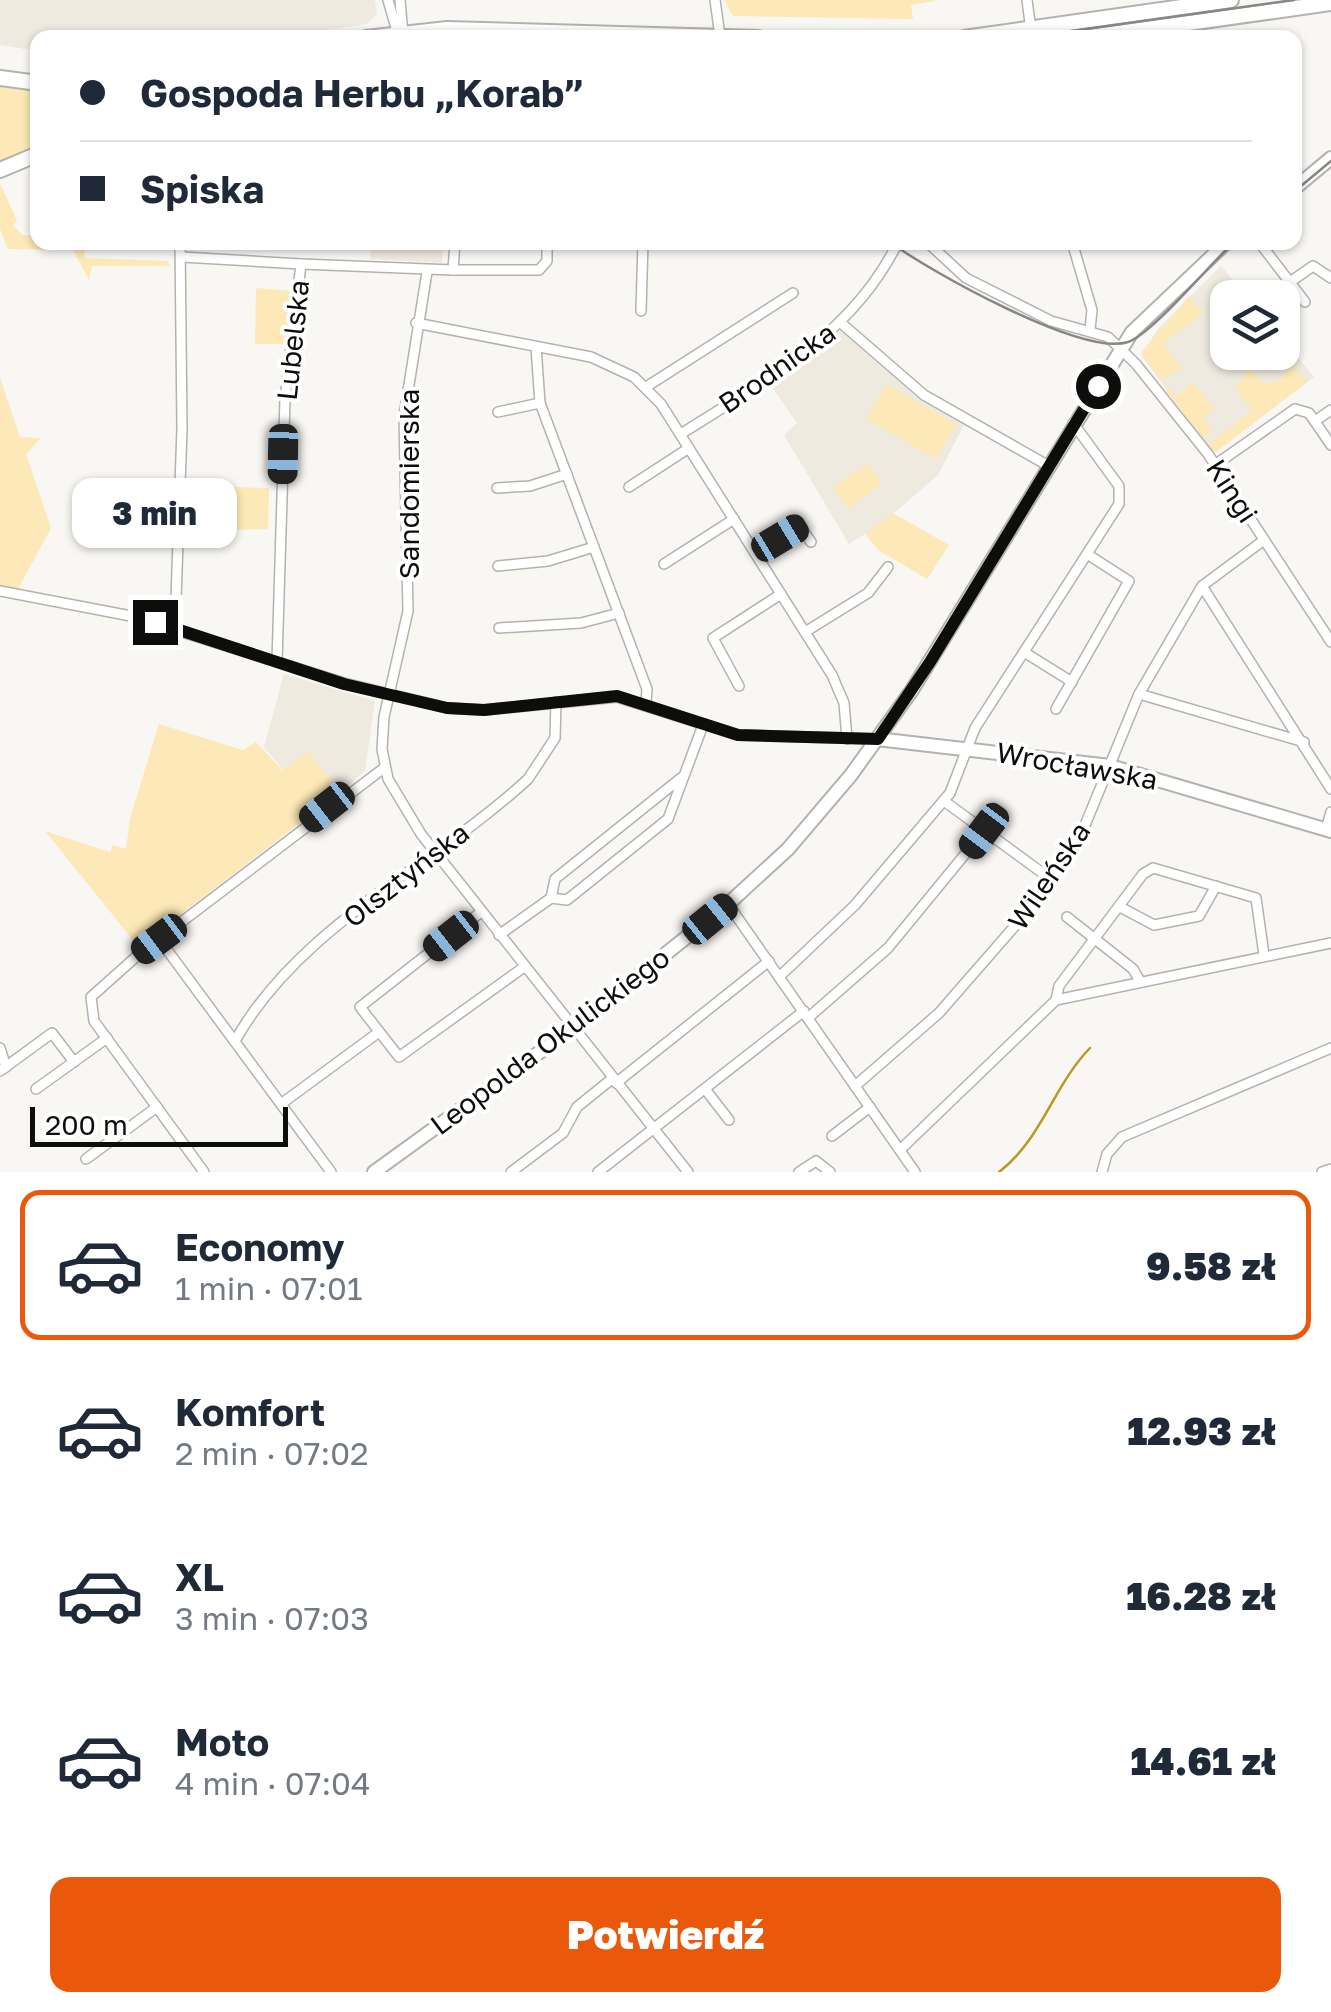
<!DOCTYPE html>
<html lang="pl">
<head>
<meta charset="utf-8">
<style>
	:root { --surface:#fff; --page:#f6f6f7; --text:#1f2937; --muted:#747a83; --line:#e0e1e3; --accent:#ea580c }
	body { margin:0; font-family:"Golos Text",sans-serif; background:var(--page); color:var(--text); height:100vh; display:flex; flex-direction:column; font-size:38px; white-space:nowrap }
	* { box-sizing:border-box; margin:0 }
	p { font-size:32px; color:var(--muted) }
	.icon { flex:none; width:55px; height:55px; fill:none; stroke:currentColor; stroke-width:2; stroke-linecap:round; stroke-linejoin:round }
	.map { position:relative; height:1172px; overflow:hidden }
	.side { display:flex; flex-direction:column; background:var(--surface); flex:1 }
	.side>* { flex:none }
	.guide { position:absolute; left:30px; top:30px; width:1272px; height:220px; border-radius:20px; box-shadow:0 2px 8px #0004; display:grid; align-content:center; height:220px; padding:0 50px; background:var(--surface) }
	.buttons { position:absolute; left:1210px; top:280px; display:grid; gap:20px }
	.buttons a { display:grid; place-items:center; width:90px; height:90px; border-radius:20px; background:var(--surface); box-shadow:0 2px 8px #0004; font-size:50px }
	.scale { position:absolute; left:30px; bottom:25px; width:258px; box-sizing:border-box; padding-left:10px; border:5px solid #0d0d0b; border-top:0; font-size:28px; line-height:35px; white-space:nowrap; color:#0d0d0b; -webkit-text-stroke:8px #fff; paint-order:stroke }
	.end { position:absolute; width:45px; height:45px; margin:-22px; border:12px solid #0d0d0b; background:#fff; box-shadow:0 0 0 5px #fff }
	.from { border-radius:50% }
	.bubble { position:absolute; height:70px; border-radius:20px; background:var(--surface); box-shadow:0 2px 8px #0004; font-size:32px; font-weight:800; line-height:70px; text-align:center }
	.car { position:absolute; width:30px; height:60px; margin:-30px -15px; border-radius:12px; box-shadow:0 0 8px 2px #0007; background:linear-gradient(#222 24%,#8ab4d8 0 40%,#222 0 76%,#8ab4d8 0 86%,#222 0) }
	.guide b { display:flex; align-items:center; gap:35px; height:95px; font-size:38px }
	.guide b+b { border-top:2px solid var(--line) }
	.guide i { width:25px; height:25px; background:var(--text) }
	ul { padding:18px 0 0; list-style:none }
	li { display:flex; align-items:center; gap:30px; height:150px; margin:0 20px 15px; padding:0 30px; border:5px solid transparent; border-radius:20px }
	li div { flex:1 }
	li b { display:block; font-size:38px }
	li em { font-style:normal; font-weight:800 }
	li.current { border-color:var(--accent) }
	li>.icon { width:90px; height:90px; stroke-width:1.5 }
	.button { display:flex; gap:20px; margin-top:auto; padding:20px 50px }
	.button a { flex:1; height:115px; border-radius:20px; background:var(--accent); color:#fff; font-size:40px; font-weight:800; line-height:115px; text-align:center }
	.map>svg:first-child { display:block }
	.built { fill:#efeadf }
	.green { fill:#fce9b7 }
	.lines { fill:none; stroke-linecap:round; stroke-linejoin:round }
	.stream { stroke:#bb9727; stroke-width:2.5 }
	.street-casing { stroke:#b4b2af; stroke-width:12 }
	.secondary-casing { stroke:#b4b2af; stroke-width:16 }
	.primary-casing { stroke:#b4b2af; stroke-width:18 }
	.street { stroke:#fff; stroke-width:9 }
	.secondary { stroke:#fff; stroke-width:12 }
	.primary { stroke:#fff; stroke-width:14 }
	.tram { stroke:#888784; stroke-width:2.5 }
	.route { stroke:#0d0d0b; stroke-width:12 }
	.labels { text-anchor:middle; stroke-width:8; stroke-linejoin:round; paint-order:stroke }
	.street-label { font-size:28px; fill:#0d0d0b; stroke:#fff }
</style>
</head>
<body>
<div class="map">
<svg width="1331" height="1172" viewBox="0 0 1331 1172">
	<rect width="100%" height="100%" fill="#f9f7f3"/>
	<!-- built -->
	<g class="built">
		<path d="M 0,0 L 375,0 L 377,14 L 367,24 L 279,37 L 38,38 L 37,51 L 0,45 Z"/>
		<path d="M 372,243 L 443,243 L 442,263 L 370,259 Z"/>
		<path d="M 1221,266 L 1247,297 L 1228,298 L 1228,352 L 1282,352 L 1283,340 L 1314,377 L 1214,453 L 1141,355 L 1158,329 Z"/>
		<path d="M 841,331 L 919,399 L 964,425 L 938,475 L 881,524 L 849,544 L 784,435 L 797,423 L 770,384 Z"/>
		<path d="M 284,674 L 375,701 L 365,771 L 340,792 L 309,752 L 284,771 L 264,747 Z"/>
	</g>
	<!-- green -->
	<g class="green">
		<path d="M 724,0 L 934,0 L 935,1 L 911,5 L 913,19 L 733,16 Z"/>
		<path d="M 0,83 L 38,88 L 37,147 L 0,165 Z"/>
		<path d="M 0,183 L 17,221 L 13,226 L 23,235 L 37,236 L 38,242 L 84,243 L 85,258 L 168,261 L 170,266 L 92,266 L 89,280 L 73,250 L 8,249 L 0,229 Z"/>
		<path d="M 256,288 L 294,291 L 287,344 L 255,344 Z"/>
		<path d="M 1189,296 L 1203,313 L 1163,343 L 1182,368 L 1161,380 L 1141,353 Z"/>
		<path d="M 1228,353 L 1237,353 L 1264,384 L 1279,380 L 1292,365 L 1307,382 L 1216,452 L 1207,445 L 1252,411 L 1234,386 L 1247,376 Z"/>
		<path d="M 0,378 L 20,437 L 41,438 L 26,454 L 51,528 L 18,589 L 0,586 Z"/>
		<path d="M 1193,382 L 1214,409 L 1203,418 L 1212,431 L 1203,438 L 1165,389 L 1168,386 L 1176,396 Z"/>
		<path d="M 886,384 L 956,424 L 936,459 L 866,419 Z"/>
		<path d="M 868,463 L 882,484 L 848,508 L 833,487 Z"/>
		<path d="M 233,487 L 269,488 L 268,529 L 231,530 Z"/>
		<path d="M 893,513 L 949,545 L 927,579 L 878,550 L 865,534 Z"/>
		<path d="M 159,724 L 243,750 L 256,742 L 283,771 L 308,751 L 340,792 L 143,943 L 132,939 L 45,831 L 110,852 L 113,845 L 126,849 L 130,818 Z"/>
	</g>
	<g class="lines">
		<!-- stream -->
		<path class="stream" d="M 999,1172 C 1042,1139 1053,1086 1090,1048"/>
		<defs>
			<g id="street">
				<path d="M 388,0 L 398,35"/>
				<path d="M 400,0 L 403,35"/>
				<path d="M 715,0 L 720,36"/>
				<path d="M 1027,0 L 1032,38"/>
				<path d="M 927,242 L 966,278 L 1051,321 L 1108,337 L 1136,364 L 1208,454 L 1331,642"/>
				<path d="M 1072,242 L 1092,310 L 1090,329"/>
				<path d="M 1259,242 L 1305,302"/>
				<path d="M 182,257 L 301,264"/>
				<path d="M 453,270 L 539,270 L 547,261 L 547,242"/>
				<path d="M 427,272 L 404,416 L 408,611 L 384,717 L 382,749 L 388,779 L 421,834 L 688,1172"/>
				<path d="M 1290,282 L 1313,266 L 1331,278"/>
				<path d="M 641,311 L 643,242"/>
				<path d="M 416,323 L 591,357 L 634,377 L 661,404 L 832,675 L 844,703 L 847,739"/>
				<path d="M 841,323 L 924,395 L 1047,465"/>
				<path d="M 536,347 L 540,403 L 647,689 L 646,703"/>
				<path d="M 646,387 L 793,293"/>
				<path d="M 498,412 L 540,403"/>
				<path d="M 1315,421 L 1331,410"/>
				<path d="M 681,434 C 764,381 853,335 898,242"/>
				<path d="M 1215,465 L 1295,409 L 1309,413 L 1331,445"/>
				<path d="M 629,487 L 689,448"/>
				<path d="M 497,488 L 530,486 L 567,474"/>
				<path d="M 756,553 L 800,526 L 811,542"/>
				<path d="M 664,564 L 734,519"/>
				<path d="M 498,566 L 548,561 L 594,547"/>
				<path d="M 1202,586 L 1331,789"/>
				<path d="M 0,591 L 131,616 L 344,683 L 447,708 L 484,710 L 617,697 L 738,735 L 877,739"/>
				<path d="M 175,628 L 182,428 L 180,242"/>
				<path d="M 499,628 L 581,623 L 619,613"/>
				<path d="M 805,632 L 868,593 L 888,567"/>
				<path d="M 1024,652 L 1072,682"/>
				<path d="M 277,662 L 285,399 L 301,264 L 453,270 L 455,242"/>
				<path d="M 739,686 L 713,638 L 781,594"/>
				<path d="M 1139,694 L 1304,742"/>
				<path d="M 1056,709 L 1129,581 L 1087,554"/>
				<path d="M 944,801 L 1052,880"/>
				<path d="M 1326,829 L 1331,812"/>
				<path d="M 551,898 L 567,900 L 668,819 L 703,725"/>
				<path d="M 551,898 L 555,879 L 681,778"/>
				<path d="M 728,904 L 915,1172"/>
				<path d="M 1120,907 L 1154,925 L 1199,916 L 1216,886"/>
				<path d="M 481,912 L 360,1007 L 399,1057 L 524,967"/>
				<path d="M 1067,917 L 1133,969 L 1140,981"/>
				<path d="M 499,935 L 551,898"/>
				<path d="M 159,939 L 331,1172"/>
				<path d="M 779,977 L 855,905 L 950,793 L 975,728 L 1119,504 L 1119,486 L 1073,423"/>
				<path d="M 1056,1000 L 1059,986 L 1143,874 L 1153,868 L 1256,898 L 1264,955"/>
				<path d="M 808,1018 L 888,948 L 984,831"/>
				<path d="M 235,1041 C 300,925 433,867 528,779 L 555,738 L 556,702"/>
				<path d="M 0,1048 L 6,1067"/>
				<path d="M 0,1071 L 52,1033 L 74,1062"/>
				<path d="M 616,1083 L 769,961"/>
				<path d="M 855,1086 L 939,1013 L 1041,896 L 1081,835 L 1139,694 L 1202,586 L 1264,540"/>
				<path d="M 36,1089 L 107,1038"/>
				<path d="M 705,1089 L 729,1120"/>
				<path d="M 281,1104 L 379,1032"/>
				<path d="M 832,1136 L 870,1107"/>
				<path d="M 900,1150 L 1056,1000 L 1331,943"/>
				<path d="M 86,1159 L 157,1107"/>
				<path d="M 204,1172 L 94,1021 L 91,997 L 138,955 L 384,768"/>
				<path d="M 511,1172 L 563,1133 L 577,1107 L 613,1078"/>
				<path d="M 598,1172 L 804,1011"/>
				<path d="M 799,1172 L 816,1161 L 830,1172"/>
				<path d="M 1102,1172 L 1107,1154 L 1122,1137 L 1331,1048"/>
				<path d="M 1322,1172 L 1331,1169"/>
			</g>
			<g id="secondary">
				<path d="M 1295,188 L 1331,158"/>
				<path d="M 877,739 L 1110,766 L 1331,831"/>
				<path d="M 374,1172 L 573,1028 L 728,904 L 788,849 L 851,775 L 912,690 L 1132,332 L 1227,242"/>
			</g>
			<g id="primary">
				<path d="M 366,38 L 447,29 L 758,38"/>
				<path d="M 964,38 L 1231,0"/>
				<path d="M 1082,38 L 1331,3"/>
				<path d="M 0,78 L 38,83"/>
				<path d="M 0,170 L 38,154"/>
			</g>
		</defs>
		<!-- street casing -->
		<use href="#street" class="street-casing"/>
		<!-- secondary casing -->
		<use href="#secondary" class="secondary-casing"/>
		<!-- primary casing -->
		<use href="#primary" class="primary-casing"/>
		<!-- street -->
		<use href="#street" class="street"/>
		<!-- secondary -->
		<use href="#secondary" class="secondary"/>
		<!-- primary -->
		<use href="#primary" class="primary"/>
		<!-- tram -->
		<g class="tram">
			<path d="M 1021,38 L 1294,0"/>
			<path d="M 1295,191 L 1331,161"/>
			<path d="M 890,242 C 929,271 1083,357 1128,342 C 1152,334 1211,263 1234,242"/>
		</g>
	</g>
	<g class="lines">
		<!-- route -->
		<path class="route" d="M 155,622 L 344,684 L 447,708 L 484,710 L 617,696 L 738,735 L 878,739 L 930,662 L 1098,386"/>
	</g>
	<g class="labels">
		<!-- street labels -->
		<g class="street-label">
			<text transform="translate(293 340) rotate(-84)" y="10">Lubelska</text>
			<text transform="translate(777 368) rotate(-35)" y="10">Brodnicka</text>
			<text transform="translate(409 484) rotate(-90)" y="10">Sandomierska</text>
			<text transform="translate(1232 491) rotate(57)" y="10">Kingi</text>
			<text transform="translate(1077 766) rotate(10)" y="10">Wrocławska</text>
			<text transform="translate(406 875) rotate(-38)" y="10">Olsztyńska</text>
			<text transform="translate(1049 876) rotate(-56)" y="10">Wileńska</text>
			<text transform="translate(550 1041) rotate(-37)" y="10">Leopolda Okulickiego</text>
		</g>
	</g>
</svg>
<div class="buttons">
<a><svg class="icon" aria-label="layers" viewBox="0 0 24 24"><path d="M12 4l9 5-9 5-9-5zM3 14l9 5 9-5"/></svg></a>
</div>
<div class="scale">200 m</div>
<i class="end from" style="left:1098px;top:386px"></i>
<i class="end" style="left:155px;top:622px"></i>
<div class="bubble" style="left:72px;top:478px;width:165px">3 min</div>
<i class="car" style="left:283px;top:454px;rotate:181deg"></i>
<i class="car" style="left:780px;top:538px;rotate:59deg"></i>
<i class="car" style="left:327px;top:807px;rotate:232deg"></i>
<i class="car" style="left:984px;top:831px;rotate:217deg"></i>
<i class="car" style="left:710px;top:919px;rotate:51deg"></i>
<i class="car" style="left:451px;top:936px;rotate:232deg"></i>
<i class="car" style="left:159px;top:939px;rotate:233deg"></i>
<div class="guide">
<b><i class="from"></i>Gospoda Herbu „Korab”</b>
<b><i></i>Spiska</b>
</div>
</div>
<section class="side">
<ul>
<li class="current"><svg class="icon" aria-label="car" viewBox="0 0 24 24"><path d="M5 17H2v-5l4-1 3-4h7l3 4 3 1v5h-3M9 17h6M6 11h13"/><circle cx="7" cy="17" r="2"/><circle cx="17" cy="17" r="2"/></svg><div><b>Economy</b><p>1 min · 07:01</p></div><em>9.58 zł</em></li>
<li><svg class="icon" aria-label="car" viewBox="0 0 24 24"><path d="M5 17H2v-5l4-1 3-4h7l3 4 3 1v5h-3M9 17h6M6 11h13"/><circle cx="7" cy="17" r="2"/><circle cx="17" cy="17" r="2"/></svg><div><b>Komfort</b><p>2 min · 07:02</p></div><em>12.93 zł</em></li>
<li><svg class="icon" aria-label="car" viewBox="0 0 24 24"><path d="M5 17H2v-5l4-1 3-4h7l3 4 3 1v5h-3M9 17h6M6 11h13"/><circle cx="7" cy="17" r="2"/><circle cx="17" cy="17" r="2"/></svg><div><b>XL</b><p>3 min · 07:03</p></div><em>16.28 zł</em></li>
<li><svg class="icon" aria-label="car" viewBox="0 0 24 24"><path d="M5 17H2v-5l4-1 3-4h7l3 4 3 1v5h-3M9 17h6M6 11h13"/><circle cx="7" cy="17" r="2"/><circle cx="17" cy="17" r="2"/></svg><div><b>Moto</b><p>4 min · 07:04</p></div><em>14.61 zł</em></li>
</ul>
<div class="button"><a>Potwierdź</a></div>
</section>
</body>
</html>
